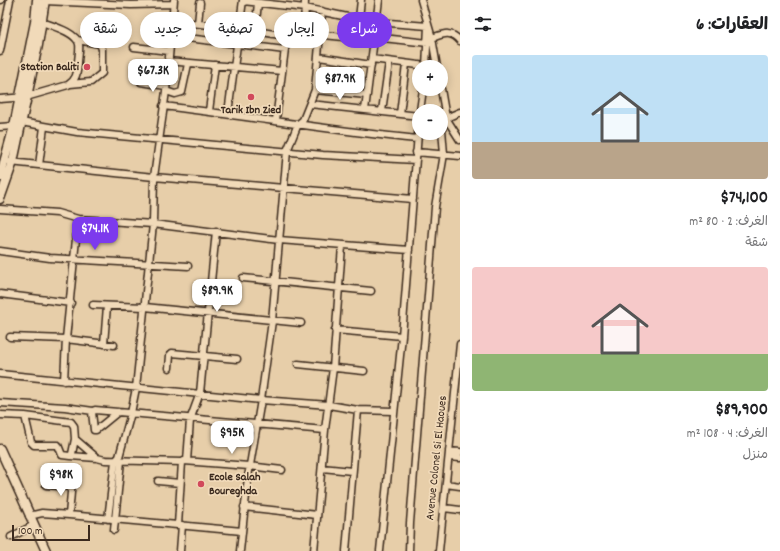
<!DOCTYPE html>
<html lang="ar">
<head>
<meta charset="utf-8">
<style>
	body { margin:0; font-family:Dekko,"Playpen Sans Arabic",sans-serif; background:#f2f2f2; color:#202124; direction:rtl; height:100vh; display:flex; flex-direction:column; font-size:15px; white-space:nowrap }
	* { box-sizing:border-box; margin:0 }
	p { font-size:13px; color:#757577 }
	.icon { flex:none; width:22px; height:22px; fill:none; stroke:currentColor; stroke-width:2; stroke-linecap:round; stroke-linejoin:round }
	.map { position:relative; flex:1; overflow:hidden; direction:ltr }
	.panel { display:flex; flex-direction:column; background:#fff; width:320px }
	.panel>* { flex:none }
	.hud { position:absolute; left:12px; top:12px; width:380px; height:36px; direction:rtl; display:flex; gap:8px }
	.controls { position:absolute; left:412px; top:60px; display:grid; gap:8px }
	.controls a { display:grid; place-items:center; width:36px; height:36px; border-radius:50%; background:#fff; box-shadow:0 2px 10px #0003; font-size:20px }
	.scale { position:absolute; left:12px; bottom:10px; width:78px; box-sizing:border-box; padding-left:4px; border:2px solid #3b2a1e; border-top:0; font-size:11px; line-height:14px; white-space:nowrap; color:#3b2a1e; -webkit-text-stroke:3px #f1dab9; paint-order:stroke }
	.price { position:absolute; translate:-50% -34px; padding:0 9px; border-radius:8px; background:#fff; color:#222; font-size:13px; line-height:26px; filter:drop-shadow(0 1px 2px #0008) }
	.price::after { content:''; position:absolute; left:50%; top:24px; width:12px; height:9px; margin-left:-6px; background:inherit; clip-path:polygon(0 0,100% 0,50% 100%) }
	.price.on { background:#7c3aed; color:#fff }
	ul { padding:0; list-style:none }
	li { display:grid; align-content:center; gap:8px; height:212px; padding:0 12px }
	li span { display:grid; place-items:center; height:124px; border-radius:4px; color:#555 }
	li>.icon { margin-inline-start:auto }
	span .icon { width:72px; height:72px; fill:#fffc; stroke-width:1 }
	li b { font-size:17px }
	h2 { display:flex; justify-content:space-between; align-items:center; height:48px; padding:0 12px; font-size:17px }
	.chip { padding:0 14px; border-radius:18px; background:#fff; box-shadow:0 2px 10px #0003; font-size:14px; line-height:36px }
	.chip.on { background:#7c3aed; color:#fff }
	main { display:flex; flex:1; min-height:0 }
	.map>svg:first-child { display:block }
</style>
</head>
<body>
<main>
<section class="panel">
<h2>العقارات: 6<svg class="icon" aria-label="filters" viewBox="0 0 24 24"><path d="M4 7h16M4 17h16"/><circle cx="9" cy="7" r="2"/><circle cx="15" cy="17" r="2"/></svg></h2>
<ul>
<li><span style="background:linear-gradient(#bfe0f5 70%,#b9a48a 0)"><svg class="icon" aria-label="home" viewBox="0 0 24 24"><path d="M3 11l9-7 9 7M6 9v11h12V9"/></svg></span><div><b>$74,100</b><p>الغرف: 2 · 80 m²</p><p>شقة</p></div></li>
<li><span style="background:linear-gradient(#f6c9c9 70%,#8fb573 0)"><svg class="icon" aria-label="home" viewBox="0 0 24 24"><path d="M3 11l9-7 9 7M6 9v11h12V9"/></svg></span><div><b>$89,900</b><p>الغرف: 4 · 108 m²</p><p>منزل</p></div></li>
</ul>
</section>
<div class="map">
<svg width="460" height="551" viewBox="0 0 460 551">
	<rect width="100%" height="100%" fill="#e7cea9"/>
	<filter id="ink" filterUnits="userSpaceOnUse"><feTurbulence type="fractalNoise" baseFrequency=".025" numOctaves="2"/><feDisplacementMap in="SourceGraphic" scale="8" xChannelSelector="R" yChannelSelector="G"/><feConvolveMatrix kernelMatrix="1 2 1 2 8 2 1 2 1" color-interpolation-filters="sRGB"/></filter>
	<g filter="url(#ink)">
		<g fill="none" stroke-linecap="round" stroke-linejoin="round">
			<g stroke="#3b2a1e" stroke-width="9">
				<path id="minor" d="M0,0H1
					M421,0L432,38L437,67
					M45,1L131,5L173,4
					M243,1L305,8L357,19L359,18L361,0
					M172,21L238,28L286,36
					M376,22L428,26L426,67
					M198,23L200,3
					M255,31L258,3
					M304,33L305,0
					M171,36L285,50
					M374,37L428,43
					M432,38C443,34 451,30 460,41
					M134,47L169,51
					M0,51L10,0
					M319,57L371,65
					M372,59L426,66
					M168,61L282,71
					M141,82L166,86
					M70,84L91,82L102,73V49L100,44L77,40
					M441,89L446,118L460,140
					M315,90L367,95
					M166,91L175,94L182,92L188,64
					M0,99L26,97L68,85C77,79 77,73 78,63C78,57 80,50 79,44C76,32 52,26 42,22
					M310,104L365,110L379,0
					M163,106C248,116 332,131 417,139
					M365,110L419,116
					M209,111L215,65
					M382,111L389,62
					M420,111L423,89
					M228,113L243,0
					M400,114L406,64
					M446,118L460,112
					M276,120L287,33H304L373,40
					M0,127L14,126L21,122L77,132L323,155L416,160
					M416,152L460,156
					M10,162L154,177L413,199
					M39,165L44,127
					M0,209L57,213L78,219L153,224L279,240L409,250
					M0,251L50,258L188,266
					M243,278L371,291
					M0,294L71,303
					M93,305L145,307L301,323
					M335,330L402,336
					M10,337L66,339L114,345
					M104,344L107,306
					M298,364L364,371
					M169,368L170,355L172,353L237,359
					M0,374L261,400L329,405L358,410L393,411
					M64,381L66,339L78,219
					M0,403L65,407L93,411
					M118,412L96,430H94L92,412L95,410C172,417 249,423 325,430
					M0,415L25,416L71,422L74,426L75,439L72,454L70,456L62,455L58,445H34L31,442L25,416
					M75,439L97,458L105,460L182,462L178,525
					M449,451L460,452
					M70,456L97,458
					M119,457L131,413L136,388L153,224L154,177L166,91L174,0
					M449,457L460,458
					M184,461L249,466L282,470
					M187,461L190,420L200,393L216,231
					M322,468L352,471
					M158,481L180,483
					M446,484L460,486
					M46,485L71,487
					M244,507L317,515
					M444,508L460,510
					M69,515L72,481
					M29,516L42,513L69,515L242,531
					M108,519L115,461L119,457L121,461L114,530
					M11,537L34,525
					M180,551L182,525
					M240,551L248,477L261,400L272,321L287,151L298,124L303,120L315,90L322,11
					M314,551L325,430L333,368L342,246
					M346,551L358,410
					M380,551L402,336L419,121
					M409,551L410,523L435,207L444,154L441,117
					M439,551L460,344"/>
			</g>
			<g stroke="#3b2a1e" stroke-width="11">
				<path id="major" d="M0,177L14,126L35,22L37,0
					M0,199L13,162L38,45L45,0
					M0,449L46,551"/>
			</g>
			<use href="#minor" stroke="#f1dab9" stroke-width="6"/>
			<use href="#major" stroke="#f1dab9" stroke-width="8"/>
		</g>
	</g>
	<g fill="#d1495b" stroke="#f1dab9" stroke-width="1.5">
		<circle cx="87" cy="67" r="4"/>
		<circle cx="251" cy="97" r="4"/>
		<circle cx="201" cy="484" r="4"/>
	</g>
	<g text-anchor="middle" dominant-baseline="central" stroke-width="3.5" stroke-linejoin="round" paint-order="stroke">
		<g font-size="12" font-weight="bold" fill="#3b2a1e" stroke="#f1dab9" text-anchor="end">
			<text x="79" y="67">Station Baliti</text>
			<text x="251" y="110" text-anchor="middle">Tarik Ibn Zied</text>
			<text x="209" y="477" text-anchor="start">Ecole Salah<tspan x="209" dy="14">Boureghda</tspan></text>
		</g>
		<g font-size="12" fill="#3b2a1e" stroke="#f1dab9">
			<text transform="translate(437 458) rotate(-84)">Avenue Colonel Si El Haoues</text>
		</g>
	</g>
</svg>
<div class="controls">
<a>+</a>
<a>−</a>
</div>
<div class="scale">100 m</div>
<b class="price" style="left:153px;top:93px">$67.3K</b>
<b class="price" style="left:340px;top:101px">$87.9K</b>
<b class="price on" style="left:95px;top:251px">$74.1K</b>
<b class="price" style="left:217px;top:313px">$89.9K</b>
<b class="price" style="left:232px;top:455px">$95K</b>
<b class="price" style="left:61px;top:497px">$98K</b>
<div class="hud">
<a class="chip on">شراء</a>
<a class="chip">إيجار</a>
<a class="chip">تصفية</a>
<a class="chip">جديد</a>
<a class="chip">شقة</a>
</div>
</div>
</main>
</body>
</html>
